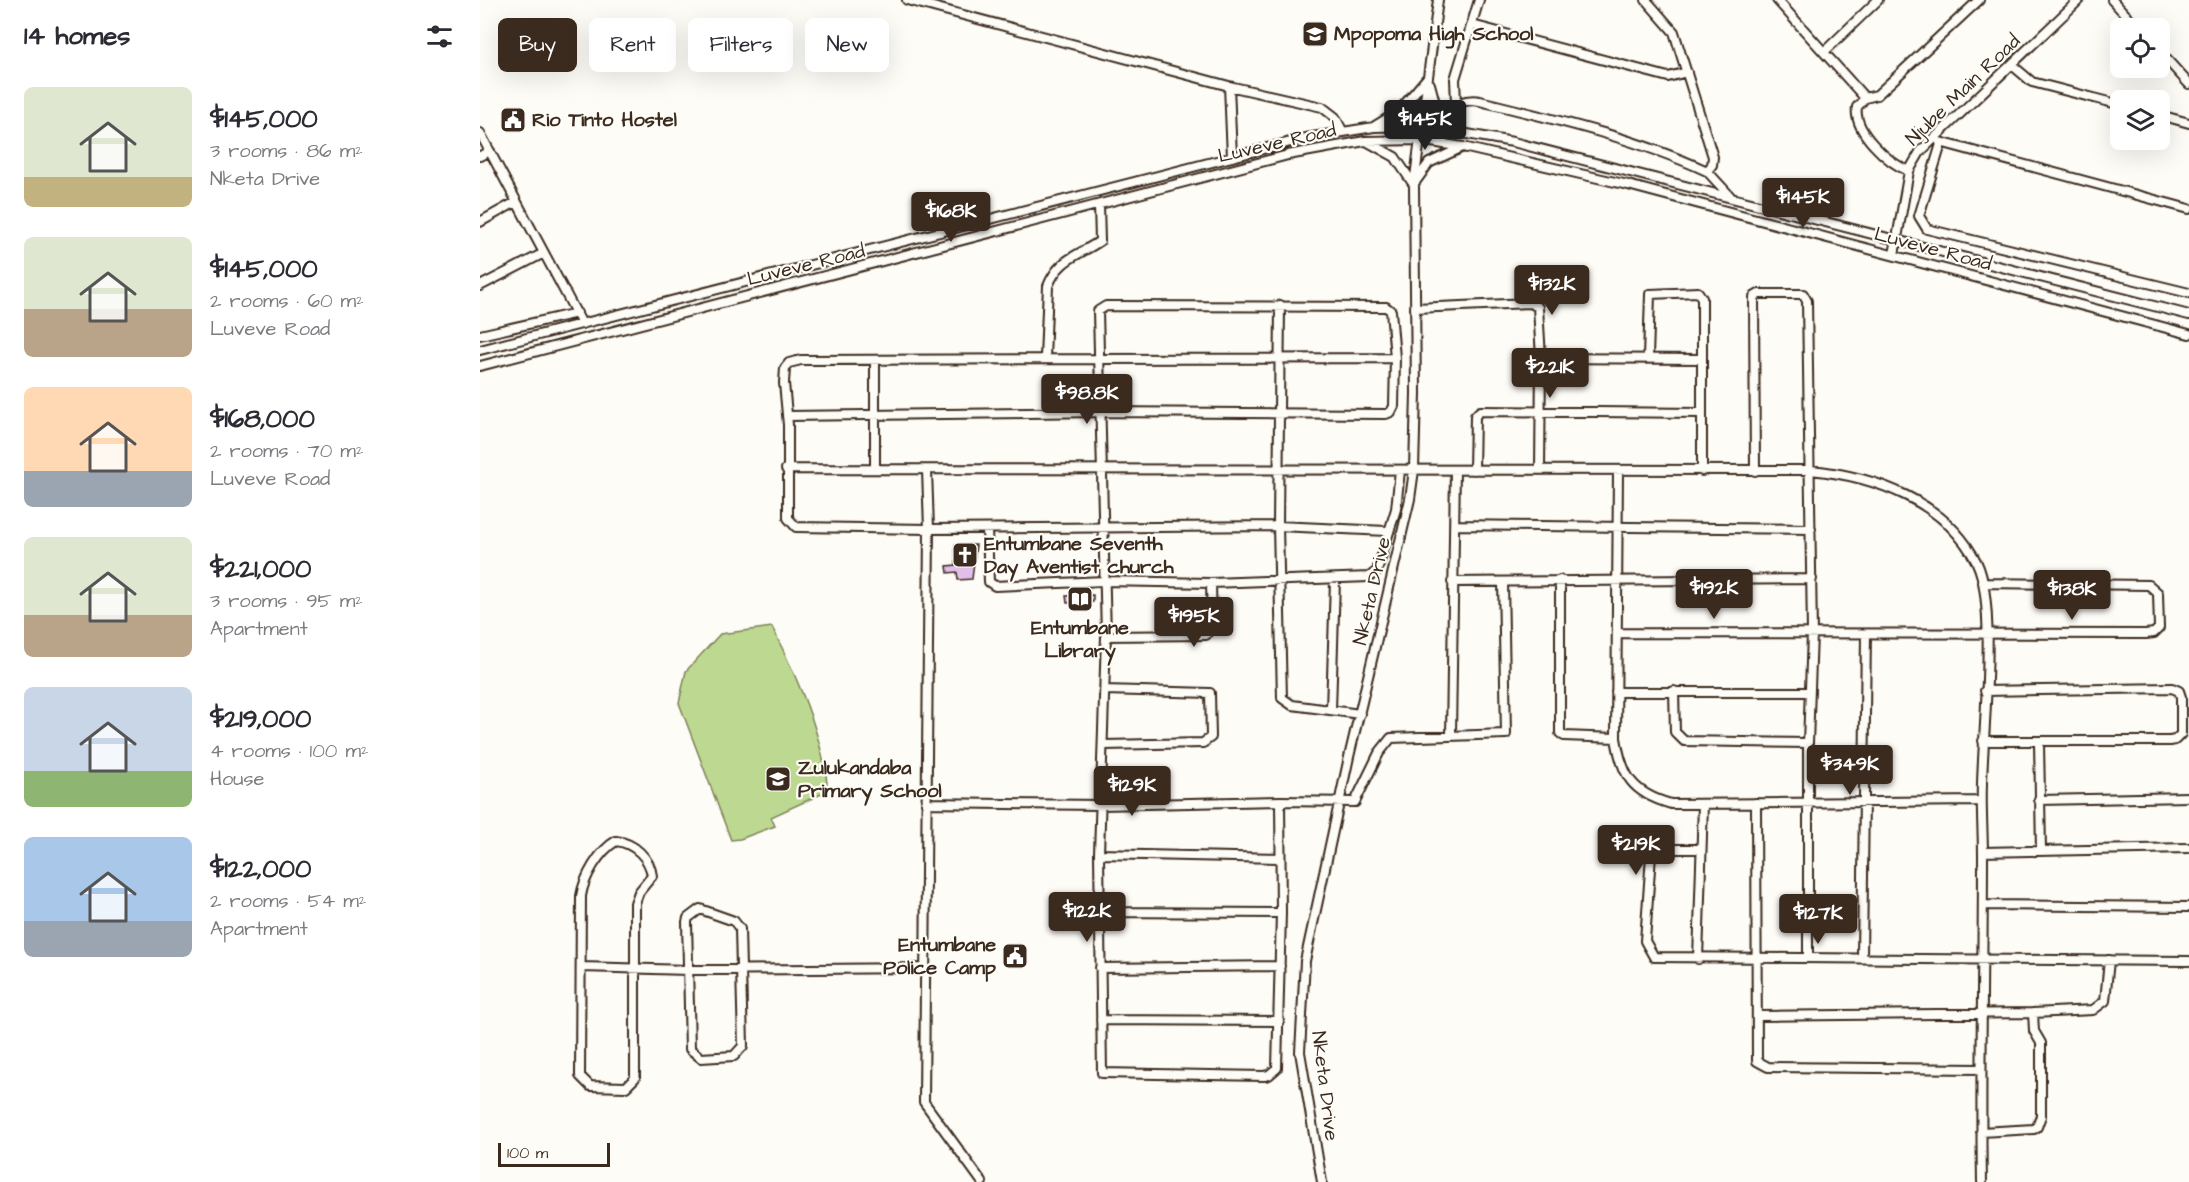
<!DOCTYPE html>
<html lang="en">
<head>
<meta charset="utf-8">
<style>
	body { margin:0; font-family:"Architects Daughter",sans-serif; background:#f2f2f3; color:#2b2b33; height:100vh; display:flex; flex-direction:column; font-size:22px; white-space:nowrap }
	* { box-sizing:border-box; margin:0 }
	p { font-size:20px; color:#7c7c81 }
	.icon { flex:none; width:33px; height:33px; fill:none; stroke:currentColor; stroke-width:2; stroke-linecap:round; stroke-linejoin:round }
	.map { position:relative; flex:1; overflow:hidden }
	.details { display:flex; flex-direction:column; background:#fff; width:480px }
	.details>* { flex:none }
	.hud { position:absolute; left:18px; top:18px; width:570px; height:54px; display:flex; gap:12px }
	.tools { position:absolute; left:1630px; top:18px; display:grid; gap:12px }
	.tools a { display:grid; place-items:center; width:60px; height:60px; border-radius:9px; background:#fff; box-shadow:0 6px 24px #0002; font-size:30px }
	.scale { position:absolute; left:18px; bottom:15px; width:112px; box-sizing:border-box; padding-left:6px; border:3px solid #3b2a1e; border-top:0; font-size:16px; line-height:21px; white-space:nowrap; color:#3b2a1e; -webkit-text-stroke:4px #fdfcf7; paint-order:stroke }
	.price { position:absolute; translate:-50% -51px; padding:0 14px; border-radius:6px; background:#3b2a1e; color:#fff; font-size:20px; line-height:39px; filter:drop-shadow(0 2px 3px #0008) }
	.price::after { content:''; position:absolute; left:50%; top:36px; width:18px; height:14px; margin-left:-9px; background:inherit; clip-path:polygon(0 0,100% 0,50% 100%) }
	.price.selected { background:#222; color:#fff }
	ul { padding:0; list-style:none }
	li { display:flex; align-items:center; gap:18px; height:150px; padding:0 24px }
	li span { display:grid; place-items:center; flex:none; width:168px; height:120px; border-radius:9px; color:#555 }
	li>.icon { margin-inline-start:auto }
	span .icon { width:72px; height:72px; fill:#fffc; stroke-width:1 }
	li b { font-size:26px }
	h2 { display:flex; justify-content:space-between; align-items:center; height:72px; padding:0 24px; font-size:26px }
	.chip { padding:0 21px; border-radius:9px; background:#fff; box-shadow:0 6px 24px #0002; font-size:21px; line-height:54px }
	.chip.selected { background:#3b2a1e; color:#fff }
	main { display:flex; flex:1; min-height:0 }
	.map>svg:first-child { display:block }
</style>
</head>
<body>
<main>
<section class="details">
<h2>14 homes<svg class="icon" aria-label="filters" viewBox="0 0 24 24"><path d="M4 7h16M4 17h16"/><circle cx="9" cy="7" r="2"/><circle cx="15" cy="17" r="2"/></svg></h2>
<ul>
<li><span style="background:linear-gradient(#dfe7d0 75%,#c2b280 0)"><svg class="icon" aria-label="home" viewBox="0 0 24 24"><path d="M3 11l9-7 9 7M6 9v11h12V9"/></svg></span><div><b>$145,000</b><p>3 rooms · 86 m²</p><p>Nketa Drive</p></div></li>
<li><span style="background:linear-gradient(#dfe7d0 60%,#b9a48a 0)"><svg class="icon" aria-label="home" viewBox="0 0 24 24"><path d="M3 11l9-7 9 7M6 9v11h12V9"/></svg></span><div><b>$145,000</b><p>2 rooms · 60 m²</p><p>Luveve Road</p></div></li>
<li><span style="background:linear-gradient(#ffd9b3 70%,#9aa5b1 0)"><svg class="icon" aria-label="home" viewBox="0 0 24 24"><path d="M3 11l9-7 9 7M6 9v11h12V9"/></svg></span><div><b>$168,000</b><p>2 rooms · 70 m²</p><p>Luveve Road</p></div></li>
<li><span style="background:linear-gradient(#dfe7d0 65%,#b9a48a 0)"><svg class="icon" aria-label="home" viewBox="0 0 24 24"><path d="M3 11l9-7 9 7M6 9v11h12V9"/></svg></span><div><b>$221,000</b><p>3 rooms · 95 m²</p><p>Apartment</p></div></li>
<li><span style="background:linear-gradient(#c9d6e8 70%,#8fb573 0)"><svg class="icon" aria-label="home" viewBox="0 0 24 24"><path d="M3 11l9-7 9 7M6 9v11h12V9"/></svg></span><div><b>$219,000</b><p>4 rooms · 100 m²</p><p>House</p></div></li>
<li><span style="background:linear-gradient(#a9c7e8 70%,#9aa5b1 0)"><svg class="icon" aria-label="home" viewBox="0 0 24 24"><path d="M3 11l9-7 9 7M6 9v11h12V9"/></svg></span><div><b>$122,000</b><p>2 rooms · 54 m²</p><p>Apartment</p></div></li>
</ul>
</section>
<div class="map">
<svg width="1709" height="1182" viewBox="0 0 1709 1182">
	<rect width="100%" height="100%" fill="#fdfcf7"/>
	<filter id="ink" filterUnits="userSpaceOnUse"><feTurbulence type="fractalNoise" baseFrequency=".0167" numOctaves="2"/><feDisplacementMap in="SourceGraphic" scale="12" xChannelSelector="R" yChannelSelector="G"/><feConvolveMatrix kernelMatrix="1 2 1 2 8 2 1 2 1" color-interpolation-filters="sRGB"/></filter>
	<g filter="url(#ink)">
		<path fill="#bdd890" stroke="#7c8157" stroke-width="1.5" d="M292,627C317,678 343,734 348,791L291,817L295,826L260,839L251,840L199,703L206,671L240,634Z"/>
		<path fill="#e2bfea" stroke="#3b2a1e" stroke-width="1.5" d="M475,545H496L492,579L478,580L477,572L468,573L467,566L476,565Z
			M613,595V602L587,603L586,596Z"/>
		<g fill="none" stroke-linecap="round" stroke-linejoin="round">
			<g stroke="#3b2a1e" stroke-width="12">
				<path id="minor" d="M427,0L749,86L752,157
					M1297,0L1385,98L1397,95L1499,0
					M1632,0L1658,28
					M992,25L1188,77L1207,72
					M1344,52L1398,0
					M1680,52L1709,84
					M1532,65L1552,82L1641,105
					M950,84L957,110L978,130
					M749,86L842,107L855,117L863,132
					M1385,98L1377,107C1373,131 1408,163 1429,171
					M976,103L975,79L999,0
					M961,115C974,105 984,98 1000,101C1077,120 1155,138 1227,171L1232,165L1233,157L1194,32L1166,0
					M1680,115L1709,123
					M895,126L918,112L947,78
					M0,133L102,324
					M888,142L915,157L934,185
					M1460,142L1709,209
					M1461,144L1439,216L1447,229L1709,293
					M0,156L10,151
					M1227,171L1250,196
					M936,181L949,163L983,147
					M0,222L36,202
					M1414,255L1429,171L1440,152L1599,0
					M0,286L64,253
					M800,305L798,526L802,698L812,705L880,714
					M935,308L1050,303L1058,307L1061,358L1060,470
					M0,335L97,313
					M0,350L826,138L894,127L941,126L1033,142L1709,315
					M565,358L568,286C579,258 598,256 620,241L619,205
					M1061,358L1222,359
					M1168,358L1170,294L1218,292L1222,298V471
					M395,360V469
					M0,366L808,155L885,141L939,140L983,147L1148,185L1709,334
					M307,416L621,412L906,414L911,412L914,406L915,358L911,311L906,307L626,306L618,311L626,636L619,854L622,1073L784,1076L789,1075L797,1068L801,913L800,801
					M306,469L1330,470C1394,476 1466,501 1497,563C1517,604 1503,733 1502,784C1501,808 1503,832 1503,856C1503,965 1500,1073 1502,1182
					M447,470L449,529L444,1102L502,1182
					M994,470L995,416L1000,411L1222,413
					M1138,471L1136,738C1142,776 1152,793 1191,804L1501,801
					M1275,471L1274,297L1279,294H1323L1327,301L1332,634L1328,743V957
					M975,525L1331,529
					M507,529L509,582L515,586L624,581L731,583L889,577L897,571L916,509L920,470
					M907,531L798,526L449,529L316,527L308,518V425L304,383L305,368L309,363L321,360L915,358
					M1080,580V733L1084,736L1136,738
					M972,582L1332,579
					M1137,633L1666,634L1674,633L1679,628L1678,593L1669,585L1504,583
					M626,636L726,635L732,626L731,583
					M1194,691L1195,732L1204,741L1328,743
					M1136,692H1330
					M851,710L855,580
					M971,735L975,470
					M1503,741H1690L1695,740L1701,734V697L1699,691L1692,688L1505,691
					M1559,743L1561,850
					M624,745L723,743L731,737L730,693L625,690
					M1559,800L1709,797
					M446,803L621,805L800,801L875,802L899,753L911,738L1026,734L1023,582
					M1276,803L1277,1061L1288,1067L1501,1069
					M136,841C154,843 170,858 172,876L159,892L155,903V1078L146,1087L110,1086L100,1076L101,896C104,877 119,851 136,841Z
					M1220,849H1178L1171,855L1165,941L1174,957L1709,961
					M1503,852L1709,848
					M619,854L800,858
					M1503,905L1709,907
					M220,909L254,921L260,929L263,1046L254,1056L221,1058L210,1049L207,922L208,918Z
					M620,912L801,913
					M1382,958L1386,634
					M1218,959L1223,804
					M102,967L208,970L444,968
					M620,968L800,966
					M1278,1016L1553,1013L1613,1010L1625,1001L1629,960
					M621,1020L799,1021
					M1501,1132L1554,1129L1557,1127L1561,1116V1043L1554,1031L1553,1013
					M842,1182L820,1052L825,961L869,757L930,499L934,470L936,393L934,185L958,0"/>
			</g>
			<use href="#minor" stroke="#fdfcf7" stroke-width="8"/>
		</g>
	</g>
	<defs>
		<g id="school-square" transform="scale(1.35)"><rect x="-9" y="-9" width="18" height="18" rx="4" fill="#3b2a1e" stroke="#fdfcf7"/><path d="M0-5L7-2L0 1L-7-2ZM-4 1L0 2.5L4 1V4Q0 6-4 4Z" fill="#fff"/></g>
		<g id="civic-square" transform="scale(1.35)"><rect x="-9" y="-9" width="18" height="18" rx="4" fill="#3b2a1e" stroke="#fdfcf7"/><path d="M-.6-6.5H3V-4.5H.6V-3L4-1V1h2V6H-6V1h2V-1L-.6-3ZM-1.2 2.5V6h2.4V2.5Z" fill="#fff"/></g>
		<g id="church-square" transform="scale(1.35)"><rect x="-9" y="-9" width="18" height="18" rx="4" fill="#3b2a1e" stroke="#fdfcf7"/><path d="M-1.2-6h2.4v3.5h3.3v2.4h-3.3V6h-2.4V-.1h-3.3v-2.4h3.3Z" fill="#fff"/></g>
		<g id="library-square" transform="scale(1.35)"><rect x="-9" y="-9" width="18" height="18" rx="4" fill="#3b2a1e" stroke="#fdfcf7"/><path d="M-6-4Q-3-5.5-.7-3.5V5Q-3 3-6 4ZM6-4Q3-5.5 .7-3.5V5Q3 3 6 4Z" fill="#fff"/></g>
	</defs>
	<g fill-rule="evenodd">
		<use href="#school-square" x="835" y="34"/>
		<use href="#civic-square" x="33" y="120"/>
		<use href="#church-square" x="485" y="555"/>
		<use href="#library-square" x="600" y="599"/>
		<use href="#school-square" x="298" y="779"/>
		<use href="#civic-square" x="535" y="956"/>
	</g>
	<g text-anchor="middle" dominant-baseline="central" stroke-width="4.5" stroke-linejoin="round" paint-order="stroke">
		<g font-size="20" font-weight="bold" fill="#3b2a1e" stroke="#fdfcf7" text-anchor="start">
			<text x="854" y="34">Mpopoma High School</text>
			<text x="52" y="120">Rio Tinto Hostel</text>
			<text x="504" y="544">Entumbane Seventh<tspan x="504" dy="23">Day Aventist church</tspan></text>
			<text x="600" y="628" text-anchor="middle">Entumbane<tspan x="600" dy="23">Library</tspan></text>
			<text x="318" y="768">Zulukandaba<tspan x="318" dy="23">Primary School</tspan></text>
			<text x="516" y="945" text-anchor="end">Entumbane<tspan x="516" dy="23">Police Camp</tspan></text>
		</g>
		<g font-size="20" fill="#3b2a1e" stroke="#fdfcf7">
			<text transform="translate(1483 90) rotate(-44)">Njube Main Road</text>
			<text transform="translate(797 143) rotate(-13)">Luveve Road</text>
			<text transform="translate(1453 249) rotate(15)">Luveve Road</text>
			<text transform="translate(326 265) rotate(-14)">Luveve Road</text>
			<text transform="translate(892 591) rotate(-77)">Nketa Drive</text>
			<text transform="translate(845 1086) rotate(83)">Nketa Drive</text>
		</g>
	</g>
</svg>
<div class="tools">
<a><svg class="icon" aria-label="locate" viewBox="0 0 24 24"><circle cx="12" cy="12" r="6"/><path d="M12 2v4M12 18v4M2 12h4M18 12h4"/></svg></a>
<a><svg class="icon" aria-label="layers" viewBox="0 0 24 24"><path d="M12 4l9 5-9 5-9-5zM3 14l9 5 9-5"/></svg></a>
</div>
<div class="scale">100 m</div>
<b class="price selected" style="left:945px;top:151px">$145K</b>
<b class="price" style="left:1323px;top:229px">$145K</b>
<b class="price" style="left:471px;top:243px">$168K</b>
<b class="price" style="left:1072px;top:316px">$132K</b>
<b class="price" style="left:1070px;top:399px">$221K</b>
<b class="price" style="left:607px;top:425px">$98.8K</b>
<b class="price" style="left:1234px;top:620px">$192K</b>
<b class="price" style="left:1592px;top:621px">$138K</b>
<b class="price" style="left:714px;top:648px">$195K</b>
<b class="price" style="left:1370px;top:796px">$349K</b>
<b class="price" style="left:652px;top:817px">$129K</b>
<b class="price" style="left:1156px;top:876px">$219K</b>
<b class="price" style="left:607px;top:943px">$122K</b>
<b class="price" style="left:1338px;top:945px">$127K</b>
<div class="hud">
<a class="chip selected">Buy</a>
<a class="chip">Rent</a>
<a class="chip">Filters</a>
<a class="chip">New</a>
</div>
</div>
</main>
</body>
</html>
